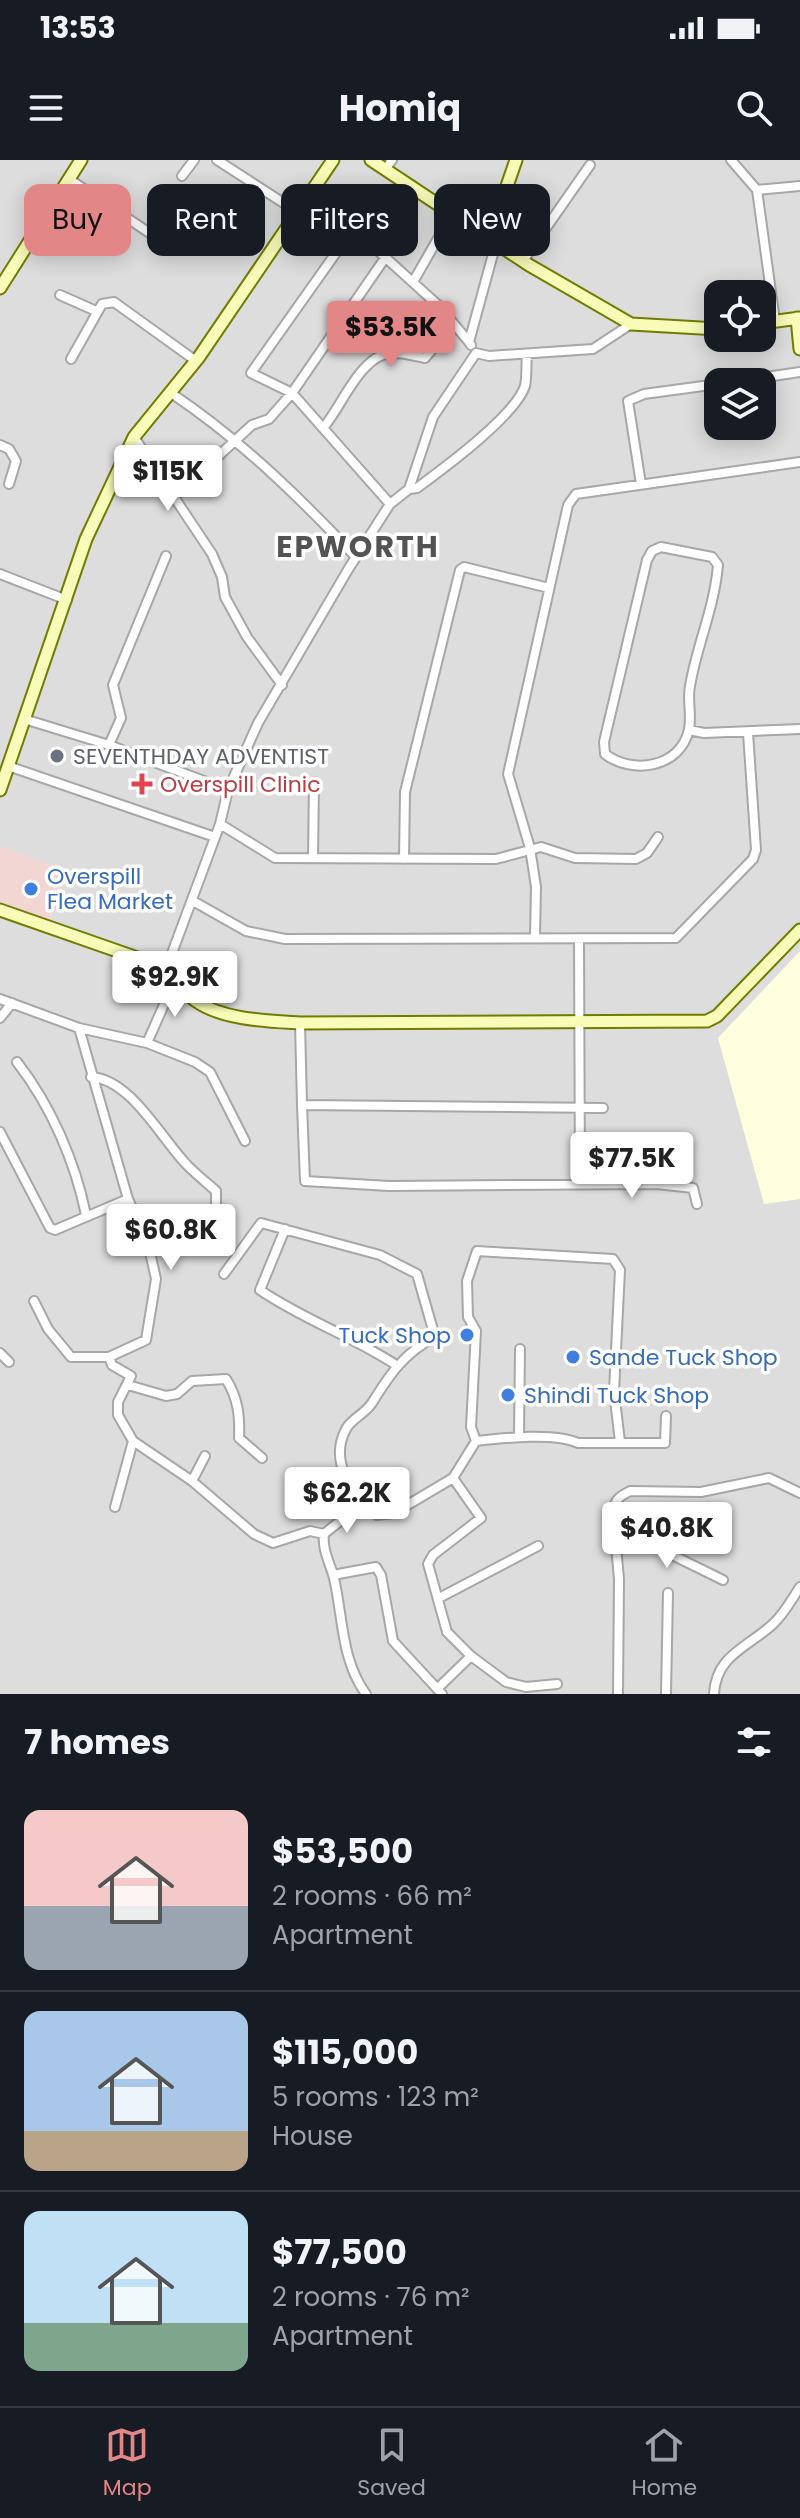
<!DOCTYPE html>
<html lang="en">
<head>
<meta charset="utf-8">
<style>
	body { margin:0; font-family:Poppins,sans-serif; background:#20242c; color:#f1f3f6; height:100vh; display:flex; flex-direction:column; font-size:30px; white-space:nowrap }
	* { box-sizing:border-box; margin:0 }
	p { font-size:26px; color:#9ea1a6 }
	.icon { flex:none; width:44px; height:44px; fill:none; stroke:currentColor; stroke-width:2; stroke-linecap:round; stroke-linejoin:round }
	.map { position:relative; height:1534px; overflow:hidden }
	.drawer { display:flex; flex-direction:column; background:#171b24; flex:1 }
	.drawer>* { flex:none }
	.guide { position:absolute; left:24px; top:24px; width:752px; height:72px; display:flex; gap:16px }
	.controls { position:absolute; left:704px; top:120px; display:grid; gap:16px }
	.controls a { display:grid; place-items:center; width:72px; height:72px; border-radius:16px; background:#171b24; box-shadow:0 4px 20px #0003; font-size:40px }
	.price { position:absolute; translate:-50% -68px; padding:0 18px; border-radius:8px; background:#fff; color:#222; font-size:26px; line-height:52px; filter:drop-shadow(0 2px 4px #0008) }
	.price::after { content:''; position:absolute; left:50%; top:48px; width:24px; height:18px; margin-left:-12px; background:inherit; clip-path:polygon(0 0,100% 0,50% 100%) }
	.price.selected { background:#e28687; color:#111 }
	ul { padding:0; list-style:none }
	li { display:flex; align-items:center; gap:24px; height:200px; padding:0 24px }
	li+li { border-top:2px solid #363941 }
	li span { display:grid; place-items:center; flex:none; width:224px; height:160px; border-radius:16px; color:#555 }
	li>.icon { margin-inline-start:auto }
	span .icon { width:96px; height:96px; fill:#fffc; stroke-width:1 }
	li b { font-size:34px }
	h2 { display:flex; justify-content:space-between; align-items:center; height:96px; padding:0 24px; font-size:34px }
	.tag { padding:0 28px; border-radius:16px; background:#171b24; box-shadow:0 4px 20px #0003; font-size:28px; line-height:72px }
	.tag.selected { background:#e28687; color:#111 }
	.status { display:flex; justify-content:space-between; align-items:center; height:56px; padding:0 40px; background:#171b24; direction:ltr }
	.status svg { height:22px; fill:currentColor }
	header { display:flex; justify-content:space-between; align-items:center; height:104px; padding:0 24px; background:#171b24; font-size:36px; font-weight:700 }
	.dock { display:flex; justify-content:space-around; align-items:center; height:112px; border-top:2px solid #363941; background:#171b24; font-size:22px; color:#9ea1a6 }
	.dock a { display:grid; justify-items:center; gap:4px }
	.dock .selected { color:#e28687 }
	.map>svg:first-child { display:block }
</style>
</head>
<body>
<div class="status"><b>13:53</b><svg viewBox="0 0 49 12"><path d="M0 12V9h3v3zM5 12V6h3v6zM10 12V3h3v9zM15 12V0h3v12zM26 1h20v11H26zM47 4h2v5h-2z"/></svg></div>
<header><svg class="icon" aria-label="menu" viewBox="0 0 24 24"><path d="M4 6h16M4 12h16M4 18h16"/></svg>Homiq<svg class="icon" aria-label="search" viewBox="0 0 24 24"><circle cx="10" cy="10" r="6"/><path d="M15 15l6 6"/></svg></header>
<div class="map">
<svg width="800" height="1534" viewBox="0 0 800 1534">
	<rect width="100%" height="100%" fill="#f1ede6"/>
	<path fill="#dedddd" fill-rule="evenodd" d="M0,0H800V1534H0ZM718,134H762V178H718ZM718,222H762V266H718Z"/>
	<path fill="#f2d6d4" d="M0,686L69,711L49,765L0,747Z"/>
	<path fill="#ffffe0" d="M800,791V1039L764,1044L718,878Z"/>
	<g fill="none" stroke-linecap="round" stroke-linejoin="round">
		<g stroke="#a7a7a7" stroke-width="12">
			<path id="street" d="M217,0L299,53
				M731,0L757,30
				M385,10L392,0
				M182,16L194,0
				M69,19L160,80L168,82L182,63
				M304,46L365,79L439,146L469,182
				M350,73L251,213L292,233L390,344
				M523,101L590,5
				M413,122L452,54
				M60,135L96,151
				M775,161L757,30L800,26
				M471,185L469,182L496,83
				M71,199L102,144L114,142L196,201
				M732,222L800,212
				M171,233C241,280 298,336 356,397
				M323,268C342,247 361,192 394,193C404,193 415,196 425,198L453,165
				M134,277L212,394L222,417L225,437L247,477L282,525
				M0,285L9,289L16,301L9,324
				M641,324L628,241L644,234L718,224
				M409,329L417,328C444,308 515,256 525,226C527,217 526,205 527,195
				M175,336L252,265L269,259L292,233L385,98
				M661,387L712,397L718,405C714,450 697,484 690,526C687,539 692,555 689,569C681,608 632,615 605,594L604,582L647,400L652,391Z
				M0,414L67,440
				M24,559L109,585L228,630L220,664L165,812
				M689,570L704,573L800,569
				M109,585L121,558L113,525L166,396
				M8,606L215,677
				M228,630L258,563L349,408L390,344L409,329L433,257L476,193L489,196L593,189L631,164
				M220,664L275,698L496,699L541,687L575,698L636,699L647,693L658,677
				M313,698L314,622
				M404,699L405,632L460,410L464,407L549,428
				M193,741L246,771L285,779L676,778L753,699L756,690L748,573
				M535,777L536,727L530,688L508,614L568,345L576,334L800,302
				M579,780L580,1024
				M0,839L79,868L147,883L195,902L210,912L245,981
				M0,858L12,843
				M300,863L302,945L603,948
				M147,883L174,822
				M17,902C51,946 75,1001 86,1055
				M91,917C131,919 162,980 188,1006C197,1015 207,1023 216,1031V1064
				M302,945L305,1021L389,1026L657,1024L693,1028L697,1044
				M0,972L50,1068L55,1070L128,1039
				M285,1069L260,1130C304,1160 352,1176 396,1205
				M224,1114L261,1063L380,1095L417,1114L435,1177C404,1193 390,1214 372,1243C365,1254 351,1259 346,1269C328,1303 353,1333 377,1355L394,1353L453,1318L476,1281C503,1278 555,1272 578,1283H665L666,1256
				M34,1141L48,1169L71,1197H109L146,1180L156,1119L148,1083L128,1039L79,868
				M0,1193L9,1202
				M109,1197L112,1205L131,1216L118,1242V1255L133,1281L192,1321L254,1374L273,1383L310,1371L324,1374
				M128,1225L166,1236L177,1234L192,1221L226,1219C238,1238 240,1256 239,1278L262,1298
				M519,1276L520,1189
				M476,1281L471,1267L476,1171L468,1157L467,1121L477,1091L613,1099L620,1110L614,1231L620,1282
				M453,1318L481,1358L433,1395L428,1404L447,1472L471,1496L506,1522L526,1527L557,1524
				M192,1321L205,1296
				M357,1336L340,1361L324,1374C322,1390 330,1403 334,1418C343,1457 341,1500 366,1534
				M115,1347L133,1281
				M616,1377L648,1379L664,1391L723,1420
				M333,1415L376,1407L381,1415L393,1481L442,1534
				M439,1438L538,1386
				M437,1529L471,1496
				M618,1534L619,1419L613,1352C614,1340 620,1336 630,1331L701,1332L769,1318L800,1333
				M666,1534L668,1433
				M714,1534C716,1495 747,1488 773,1464C784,1454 792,1439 800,1427"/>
		</g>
		<g stroke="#707d00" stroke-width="15">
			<path id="secondary" d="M371,0L529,105L631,164L718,169
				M489,78L516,0
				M0,128L81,0
				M797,158L800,189
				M762,163L800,158
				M0,630L86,379L134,277L199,197L333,0
				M0,750L146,801C165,812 178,828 196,841C223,860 268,861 300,863L707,861L717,856L800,770"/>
		</g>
		<use href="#street" stroke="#fff" stroke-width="8"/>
		<use href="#secondary" stroke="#f9fcb8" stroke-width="11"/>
	</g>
	<circle fill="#6b7280" stroke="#fff" stroke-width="3" cx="57" cy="596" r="8"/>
	<path fill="#e0444e" stroke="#fff" stroke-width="3" d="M138 612h8v8h8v8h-8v8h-8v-8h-8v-8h8z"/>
	<g fill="#3f7fe0" stroke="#fff" stroke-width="3">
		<circle cx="31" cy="729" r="8"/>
		<circle cx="467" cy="1175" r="8"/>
		<circle cx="573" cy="1197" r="8"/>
		<circle cx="508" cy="1235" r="8"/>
	</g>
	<g text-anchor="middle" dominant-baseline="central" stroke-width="7" stroke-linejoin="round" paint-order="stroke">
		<g font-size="22" fill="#5b616d" stroke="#fff" text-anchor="start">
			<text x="73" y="596">SEVENTHDAY ADVENTIST</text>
		</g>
		<g font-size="22" fill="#be3a42" stroke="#fff" text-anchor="start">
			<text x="160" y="624">Overspill Clinic</text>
		</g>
		<g font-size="22" fill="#366cbe" stroke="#fff" text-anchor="start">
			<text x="47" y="716">Overspill<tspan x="47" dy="25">Flea Market</tspan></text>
			<text x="451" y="1175" text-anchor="end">Tuck Shop</text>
			<text x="589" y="1197">Sande Tuck Shop</text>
			<text x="524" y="1235">Shindi Tuck Shop</text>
		</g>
		<g font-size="30" font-weight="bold" letter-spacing="2" fill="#535353" stroke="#fff">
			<text x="358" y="386">EPWORTH</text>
		</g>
	</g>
</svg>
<div class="controls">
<a><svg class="icon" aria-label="locate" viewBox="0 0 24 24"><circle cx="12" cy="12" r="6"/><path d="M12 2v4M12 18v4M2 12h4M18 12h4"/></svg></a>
<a><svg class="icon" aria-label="layers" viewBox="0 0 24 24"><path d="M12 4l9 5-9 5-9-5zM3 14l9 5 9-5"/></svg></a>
</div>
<b class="price selected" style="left:391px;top:209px">$53.5K</b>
<b class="price" style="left:168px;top:353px">$115K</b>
<b class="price" style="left:175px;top:859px">$92.9K</b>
<b class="price" style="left:632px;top:1040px">$77.5K</b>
<b class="price" style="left:171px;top:1112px">$60.8K</b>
<b class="price" style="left:347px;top:1375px">$62.2K</b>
<b class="price" style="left:667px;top:1410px">$40.8K</b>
<div class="guide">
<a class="tag selected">Buy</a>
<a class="tag">Rent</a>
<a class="tag">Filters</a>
<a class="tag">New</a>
</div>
</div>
<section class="drawer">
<h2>7 homes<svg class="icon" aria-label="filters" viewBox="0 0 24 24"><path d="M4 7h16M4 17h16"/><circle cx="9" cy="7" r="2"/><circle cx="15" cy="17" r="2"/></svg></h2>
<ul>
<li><span style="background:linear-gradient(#f6c9c9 60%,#9aa5b1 0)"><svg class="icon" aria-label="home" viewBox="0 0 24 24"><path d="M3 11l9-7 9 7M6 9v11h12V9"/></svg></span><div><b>$53,500</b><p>2 rooms · 66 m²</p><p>Apartment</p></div></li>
<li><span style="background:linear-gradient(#a9c7e8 75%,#b9a48a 0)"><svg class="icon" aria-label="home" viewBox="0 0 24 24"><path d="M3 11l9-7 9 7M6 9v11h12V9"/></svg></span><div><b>$115,000</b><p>5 rooms · 123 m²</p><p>House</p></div></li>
<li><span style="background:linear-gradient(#bfe0f5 70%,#7fa58c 0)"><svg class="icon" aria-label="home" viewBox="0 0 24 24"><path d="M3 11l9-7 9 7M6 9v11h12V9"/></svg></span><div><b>$77,500</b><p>2 rooms · 76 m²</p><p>Apartment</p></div></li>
</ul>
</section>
<nav class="dock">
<a class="selected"><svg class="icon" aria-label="map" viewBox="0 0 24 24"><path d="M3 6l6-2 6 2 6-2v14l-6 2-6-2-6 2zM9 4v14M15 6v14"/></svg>Map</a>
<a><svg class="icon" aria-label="saved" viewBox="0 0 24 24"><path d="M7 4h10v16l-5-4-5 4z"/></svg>Saved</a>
<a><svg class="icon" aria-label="home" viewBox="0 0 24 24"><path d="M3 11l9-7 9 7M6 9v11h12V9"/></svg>Home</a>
</nav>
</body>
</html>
